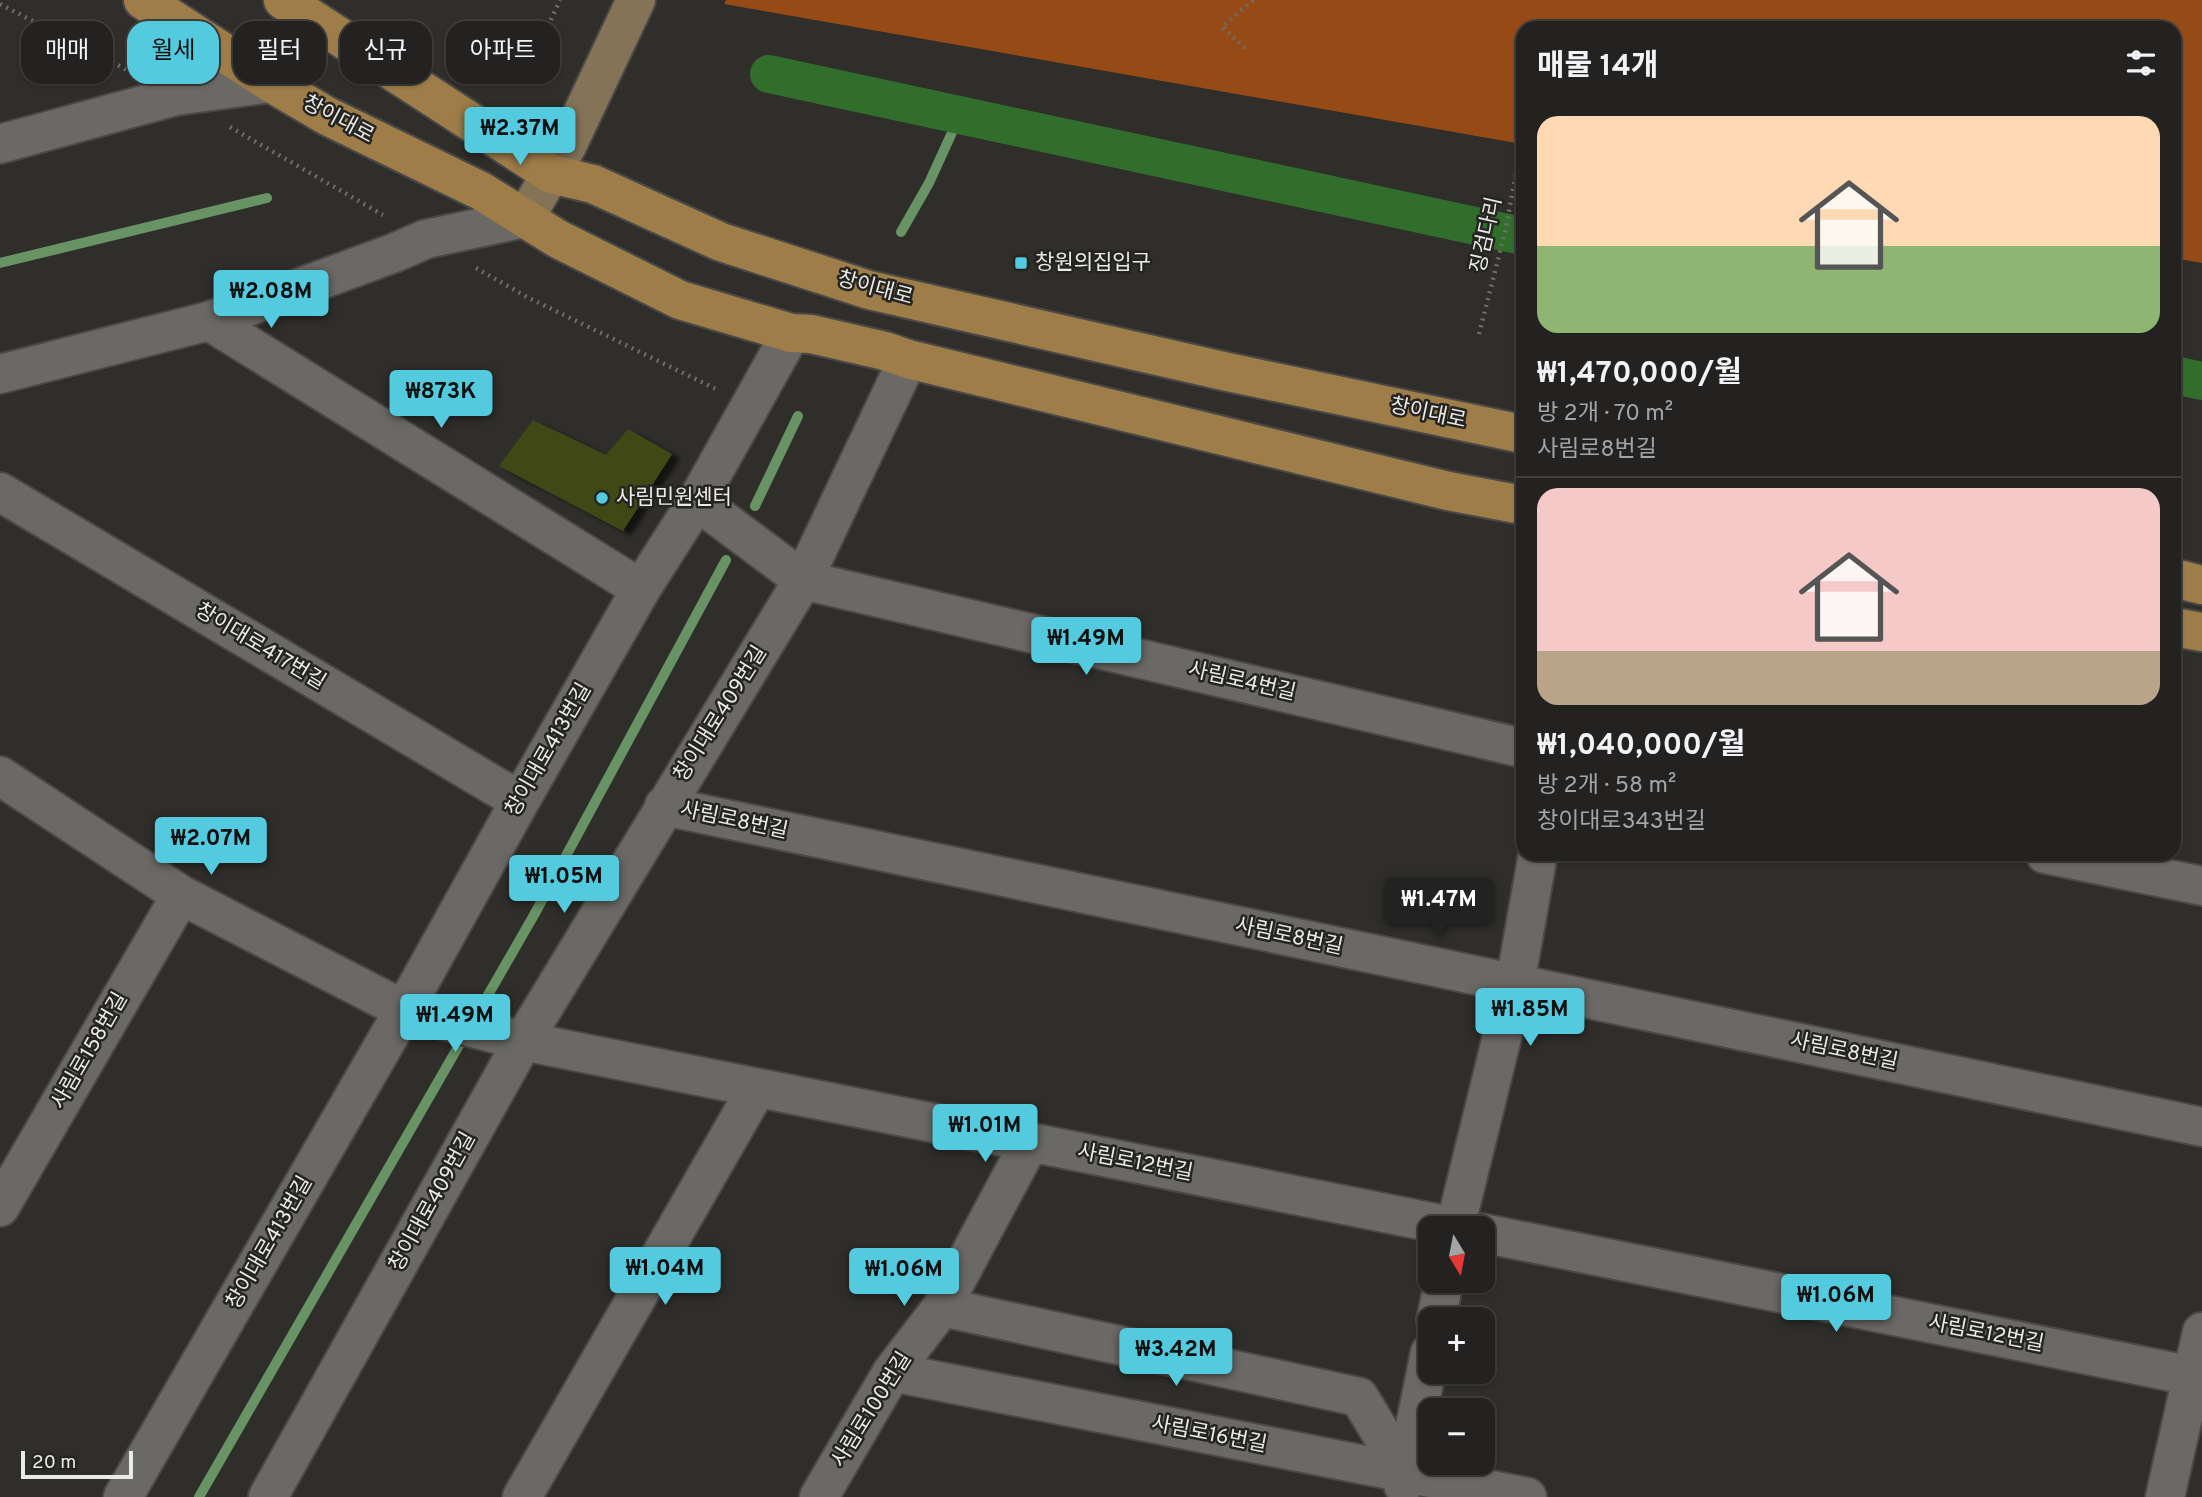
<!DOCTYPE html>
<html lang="ko">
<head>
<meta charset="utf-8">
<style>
	body { margin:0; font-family:Overpass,"Noto Sans KR",sans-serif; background:#2b2a29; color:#f1f3f6; height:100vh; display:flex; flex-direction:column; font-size:26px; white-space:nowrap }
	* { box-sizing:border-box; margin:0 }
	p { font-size:23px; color:#a3a4a5 }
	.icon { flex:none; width:38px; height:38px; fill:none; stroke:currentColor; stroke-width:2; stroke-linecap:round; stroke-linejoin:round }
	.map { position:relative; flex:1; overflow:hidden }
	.drawer { position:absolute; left:1516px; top:21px; width:665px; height:840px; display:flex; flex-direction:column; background:#232220; border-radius:21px; box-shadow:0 2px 5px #0004,0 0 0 2px #403f3e }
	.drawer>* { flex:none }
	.top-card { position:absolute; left:21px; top:21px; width:665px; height:63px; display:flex; gap:14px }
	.needle { width:46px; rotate:170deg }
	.controls { position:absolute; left:1418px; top:1216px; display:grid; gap:14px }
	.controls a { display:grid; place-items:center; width:77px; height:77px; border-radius:14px; background:#232220; box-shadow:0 2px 5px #0004,0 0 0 2px #403f3e; font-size:35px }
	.scale { position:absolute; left:21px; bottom:18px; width:112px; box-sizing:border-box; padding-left:7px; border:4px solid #eaeae8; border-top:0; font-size:19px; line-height:24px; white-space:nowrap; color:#eaeae8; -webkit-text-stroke:5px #252421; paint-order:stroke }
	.price { position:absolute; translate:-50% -60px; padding:0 16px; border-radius:7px; background:#54cade; color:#111; font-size:23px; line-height:46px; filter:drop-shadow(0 2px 4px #0008) }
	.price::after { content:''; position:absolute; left:50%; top:42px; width:21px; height:16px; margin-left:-10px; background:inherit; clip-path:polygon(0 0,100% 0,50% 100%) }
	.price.selected { background:#222; color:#fff }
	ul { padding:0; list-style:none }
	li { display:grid; align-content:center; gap:14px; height:371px; padding:0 21px }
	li+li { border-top:2px solid #403f3e }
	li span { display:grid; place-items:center; height:217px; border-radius:21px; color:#555 }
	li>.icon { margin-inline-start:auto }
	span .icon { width:126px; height:126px; fill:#fffc; stroke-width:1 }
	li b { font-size:30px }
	h2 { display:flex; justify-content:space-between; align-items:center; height:84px; padding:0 21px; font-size:30px }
	.chip { padding:0 24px; border-radius:21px; background:#232220; box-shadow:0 2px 5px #0004,0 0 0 2px #403f3e; font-size:24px; line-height:63px }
	.chip.selected { background:#54cade; color:#111 }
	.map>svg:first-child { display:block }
</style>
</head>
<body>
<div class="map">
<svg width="2202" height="1497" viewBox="0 0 2202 1497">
	<defs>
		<filter id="shadow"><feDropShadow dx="8" dy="4.5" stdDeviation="2" flood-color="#0009"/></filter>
	</defs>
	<rect width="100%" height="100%" fill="#2f2e2b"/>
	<path fill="#964b16" d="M726,0H2202V263L2174,258V28H1522V144L724,4Z"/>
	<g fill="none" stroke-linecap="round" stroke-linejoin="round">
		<path stroke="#689364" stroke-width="10" d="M901,232L929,183L960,115
			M0,263L267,198
			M755,506L798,416
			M199,1497L534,915L726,560"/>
		<path stroke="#316e2b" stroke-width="38" d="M769,74L1522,236
			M2174,375L2202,381"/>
	</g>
	<path fill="#3f4818" filter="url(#shadow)" d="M533,420L606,455L628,429L672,454L623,531L499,466Z"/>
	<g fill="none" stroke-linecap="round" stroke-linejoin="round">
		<g stroke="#4a4946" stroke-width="42">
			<path id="street" d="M0,144L176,96L271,83
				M209,321L641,589
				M0,374L209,321L394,253L426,239L525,218
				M0,492L520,801
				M697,501L803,580L1522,748
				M0,776L181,895L404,1010L523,1041L1460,1228
				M664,806L2202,1127
				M2045,854L2202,886
				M0,1207L181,895
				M1455,1228L1515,984L1538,854
				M1482,1233L2202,1378
				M942,1307L1359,1397L1405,1473
				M1436,1320L1444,1281
				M892,1372L1527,1497
				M1403,1485L1430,1353
				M123,1497L404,1010L520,801L641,589L697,501L791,333
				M268,1497L523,1041L803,580L908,359
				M522,1497L757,1088
				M819,1497L892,1372L942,1307L1030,1142
				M2165,1497L2202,1332"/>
		</g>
		<g stroke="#4a4946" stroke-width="42">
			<path id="secondary" d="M525,218L567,146L636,0"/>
		</g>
		<g stroke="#4a4946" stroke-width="42">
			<path id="primary" d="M143,0L271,83L327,116L481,191L558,239L680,300L791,333L811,334L885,351L908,359L1448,491L1522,505
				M283,0L551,174L593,184L721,242L869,290L1223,371L1522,434
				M2174,578L2202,585
				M2174,627L2202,632"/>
		</g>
		<path stroke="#6e6d6b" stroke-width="4.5" stroke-dasharray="2 5" stroke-linecap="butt" d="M0,4L127,70
			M1245,48L1222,27L1253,0
			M533,58L560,0
			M230,127L383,215
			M476,268L527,297L718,390
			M1479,334L1505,232L1522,143"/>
		<use href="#street" stroke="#6a6965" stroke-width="38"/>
		<use href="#secondary" stroke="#847357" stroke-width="38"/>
		<use href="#primary" stroke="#9e7d49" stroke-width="38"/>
	</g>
	<g fill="#54cade" stroke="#252421" stroke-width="2.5">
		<rect x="1014" y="256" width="14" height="14" rx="3.5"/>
		<circle cx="602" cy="498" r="7"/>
	</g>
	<g text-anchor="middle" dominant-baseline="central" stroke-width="5" stroke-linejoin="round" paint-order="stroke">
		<g font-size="21" fill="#eaeae8" stroke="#252421">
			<text transform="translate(338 120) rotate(28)">창이대로</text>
			<text transform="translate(1487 235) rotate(-77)">징검다리</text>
			<text transform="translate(875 289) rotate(15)">창이대로</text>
			<text transform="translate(1428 414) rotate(12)">창이대로</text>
			<text transform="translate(260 647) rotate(31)">창이대로417번길</text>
			<text transform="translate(1242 682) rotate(13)">사림로4번길</text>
			<text transform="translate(721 714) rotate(-58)">창이대로409번길</text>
			<text transform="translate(549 750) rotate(-60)">창이대로413번길</text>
			<text transform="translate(734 821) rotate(12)">사림로8번길</text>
			<text transform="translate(1289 937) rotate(12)">사림로8번길</text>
			<text transform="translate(90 1051) rotate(-60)">사림로158번길</text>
			<text transform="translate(1844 1052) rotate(12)">사림로8번길</text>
			<text transform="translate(1135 1163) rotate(11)">사림로12번길</text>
			<text transform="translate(433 1202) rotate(-61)">창이대로409번길</text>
			<text transform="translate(270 1243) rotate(-60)">창이대로413번길</text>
			<text transform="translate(1986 1334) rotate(11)">사림로12번길</text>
			<text transform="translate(872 1410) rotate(-58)">사림로100번길</text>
			<text transform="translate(1209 1435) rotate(11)">사림로16번길</text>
		</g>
		<g font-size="21" fill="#eaeae8" stroke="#252421" text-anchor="start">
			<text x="1035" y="263">창원의집입구</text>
			<text x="616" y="498">사림민원센터</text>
		</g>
	</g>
</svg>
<div class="controls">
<a><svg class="needle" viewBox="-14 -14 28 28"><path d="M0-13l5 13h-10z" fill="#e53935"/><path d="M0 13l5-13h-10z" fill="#a3a4a5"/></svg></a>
<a>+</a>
<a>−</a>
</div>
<div class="scale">20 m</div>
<b class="price" style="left:520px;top:167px">₩2.37M</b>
<b class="price" style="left:271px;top:330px">₩2.08M</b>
<b class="price" style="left:441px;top:430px">₩873K</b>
<b class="price" style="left:1086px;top:677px">₩1.49M</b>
<b class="price" style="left:211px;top:877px">₩2.07M</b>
<b class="price" style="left:564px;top:915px">₩1.05M</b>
<b class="price selected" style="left:1439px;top:938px">₩1.47M</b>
<b class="price" style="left:1530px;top:1048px">₩1.85M</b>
<b class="price" style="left:455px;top:1054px">₩1.49M</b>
<b class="price" style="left:985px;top:1164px">₩1.01M</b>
<b class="price" style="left:665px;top:1307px">₩1.04M</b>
<b class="price" style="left:904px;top:1308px">₩1.06M</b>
<b class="price" style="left:1836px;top:1334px">₩1.06M</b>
<b class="price" style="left:1176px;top:1388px">₩3.42M</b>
<div class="top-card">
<a class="chip">매매</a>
<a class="chip selected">월세</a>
<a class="chip">필터</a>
<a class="chip">신규</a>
<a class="chip">아파트</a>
</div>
<section class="drawer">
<h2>매물 14개<svg class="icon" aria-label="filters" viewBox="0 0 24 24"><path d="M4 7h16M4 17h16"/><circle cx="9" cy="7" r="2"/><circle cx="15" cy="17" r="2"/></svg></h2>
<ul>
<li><span style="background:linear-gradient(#ffd9b3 60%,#8fb573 0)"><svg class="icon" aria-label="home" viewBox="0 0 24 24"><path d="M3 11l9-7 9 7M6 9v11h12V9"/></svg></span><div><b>₩1,470,000/월</b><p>방 2개 · 70 m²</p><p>사림로8번길</p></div></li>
<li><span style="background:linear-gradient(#f6c9c9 75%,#b9a48a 0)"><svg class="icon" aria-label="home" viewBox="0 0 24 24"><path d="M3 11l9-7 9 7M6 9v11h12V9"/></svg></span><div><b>₩1,040,000/월</b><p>방 2개 · 58 m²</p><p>창이대로343번길</p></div></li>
</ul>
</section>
</div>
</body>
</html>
